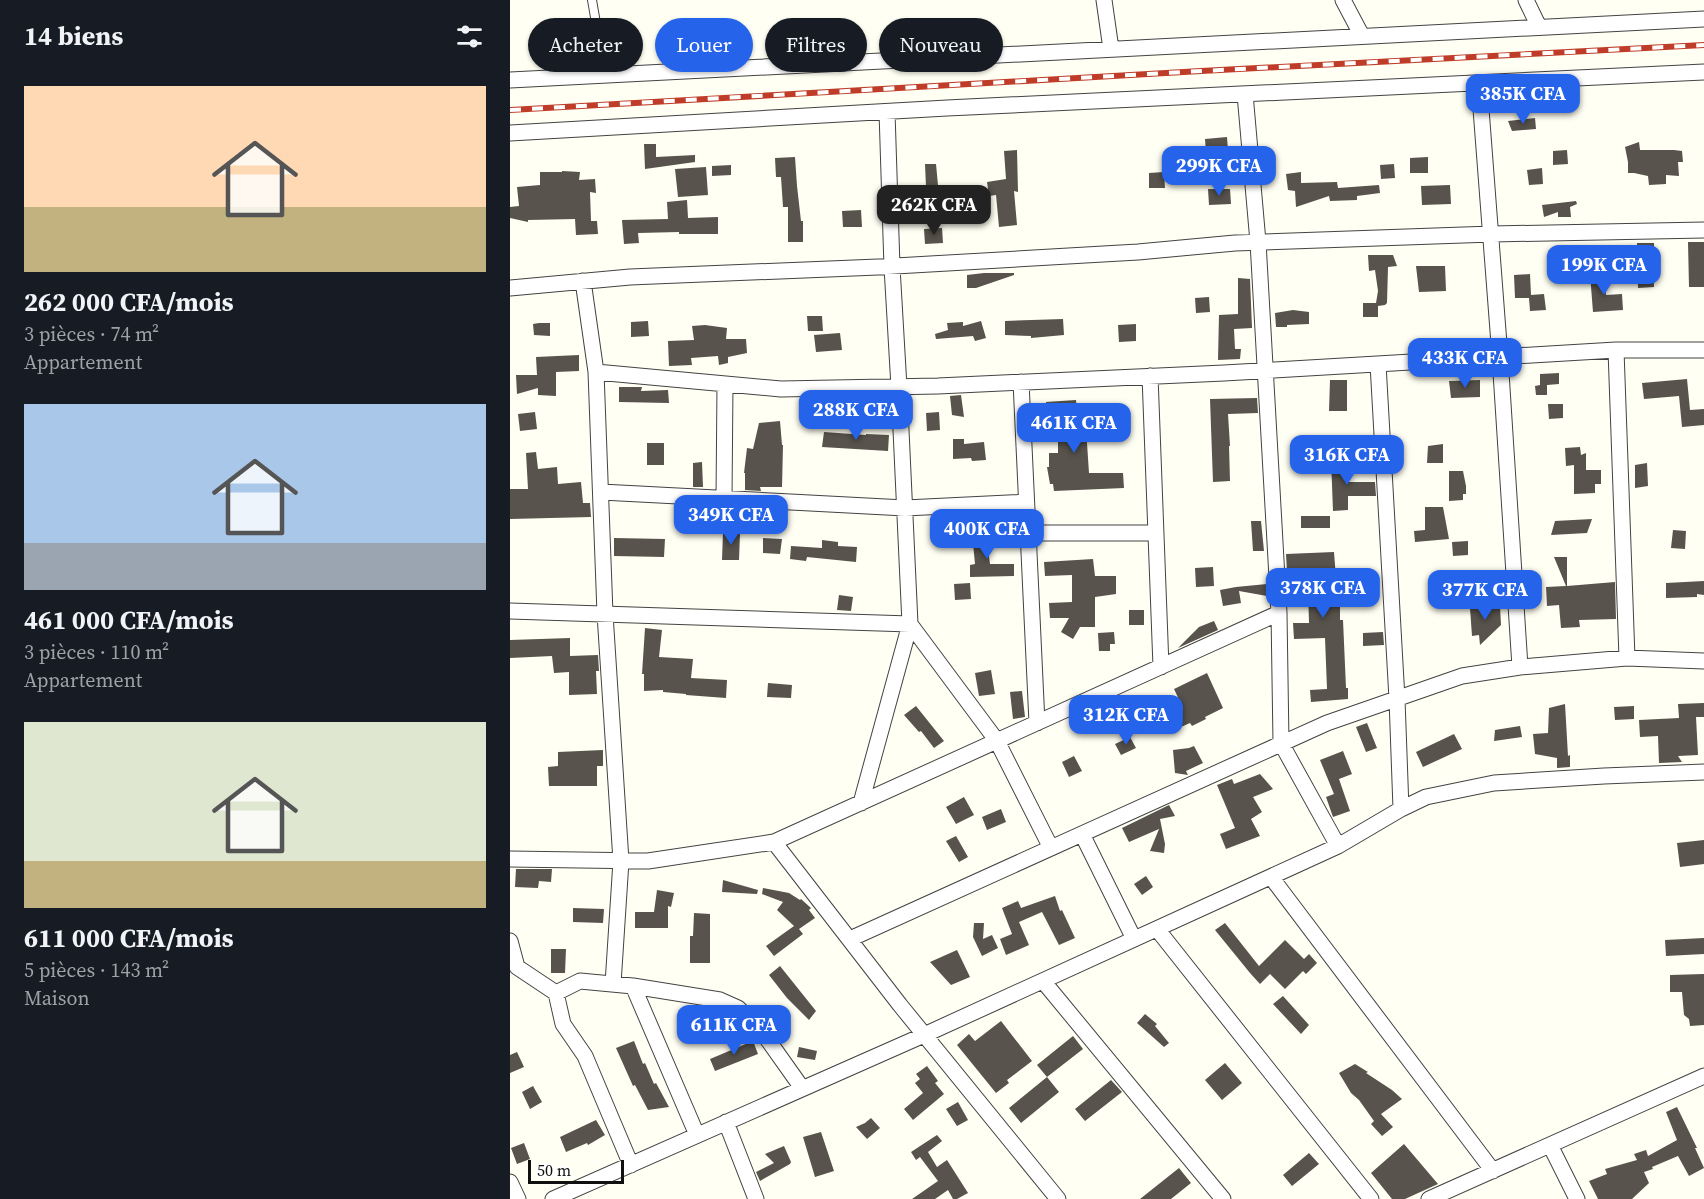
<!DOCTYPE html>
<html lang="fr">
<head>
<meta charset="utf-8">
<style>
	body { margin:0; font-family:"Source Serif 4",serif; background:#20242c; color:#f1f3f6; height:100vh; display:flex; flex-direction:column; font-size:22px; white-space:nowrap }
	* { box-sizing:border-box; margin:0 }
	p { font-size:20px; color:#9ea1a6 }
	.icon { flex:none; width:33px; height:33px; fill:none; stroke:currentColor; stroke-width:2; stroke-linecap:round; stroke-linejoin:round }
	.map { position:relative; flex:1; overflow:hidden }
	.details { display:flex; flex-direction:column; background:#171b24; width:510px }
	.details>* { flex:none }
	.hud { position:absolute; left:18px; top:18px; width:570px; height:54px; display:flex; gap:12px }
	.scale { position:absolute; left:18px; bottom:15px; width:96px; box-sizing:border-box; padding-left:6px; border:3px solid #101010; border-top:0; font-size:16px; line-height:21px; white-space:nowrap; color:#101010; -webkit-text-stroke:4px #fff; paint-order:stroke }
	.price { position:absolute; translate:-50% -51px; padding:0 14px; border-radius:12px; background:#2563eb; color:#fff; font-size:20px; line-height:39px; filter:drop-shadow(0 2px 3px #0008) }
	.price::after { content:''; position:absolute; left:50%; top:36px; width:18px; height:14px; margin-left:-9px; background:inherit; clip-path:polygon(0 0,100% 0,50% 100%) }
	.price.selected { background:#222; color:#fff }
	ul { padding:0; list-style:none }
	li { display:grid; align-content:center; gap:12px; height:318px; padding:0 24px }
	li span { display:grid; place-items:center; height:186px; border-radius:0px; color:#555 }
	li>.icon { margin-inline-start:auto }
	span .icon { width:108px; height:108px; fill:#fffc; stroke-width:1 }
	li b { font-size:26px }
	h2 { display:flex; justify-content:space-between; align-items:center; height:72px; padding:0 24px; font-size:26px }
	.chip { padding:0 21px; border-radius:27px; background:#171b24; box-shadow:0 2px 4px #0004; font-size:21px; line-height:54px }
	.chip.selected { background:#2563eb; color:#fff }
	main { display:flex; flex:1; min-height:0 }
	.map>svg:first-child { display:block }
</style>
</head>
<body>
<main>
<section class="details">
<h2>14 biens<svg class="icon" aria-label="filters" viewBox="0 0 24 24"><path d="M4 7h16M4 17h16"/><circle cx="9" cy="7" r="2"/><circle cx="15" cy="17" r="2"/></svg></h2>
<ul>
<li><span style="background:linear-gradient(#ffd9b3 65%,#c2b280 0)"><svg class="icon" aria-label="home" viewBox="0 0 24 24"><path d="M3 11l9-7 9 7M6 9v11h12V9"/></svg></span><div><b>262 000 CFA/mois</b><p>3 pièces · 74 m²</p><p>Appartement</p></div></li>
<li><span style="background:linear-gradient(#a9c7e8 75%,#9aa5b1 0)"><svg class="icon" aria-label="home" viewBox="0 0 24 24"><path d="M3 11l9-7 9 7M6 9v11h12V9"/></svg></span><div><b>461 000 CFA/mois</b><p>3 pièces · 110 m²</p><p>Appartement</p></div></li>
<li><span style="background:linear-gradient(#dfe7d0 75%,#c2b280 0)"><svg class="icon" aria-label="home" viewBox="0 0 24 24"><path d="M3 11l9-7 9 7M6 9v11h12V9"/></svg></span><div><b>611 000 CFA/mois</b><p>5 pièces · 143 m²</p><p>Maison</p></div></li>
</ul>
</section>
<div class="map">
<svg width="1194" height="1199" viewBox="0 0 1194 1199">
	<rect width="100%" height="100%" fill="#fffff3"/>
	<path fill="#58534c" d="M1025,118L1026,129L1002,131L998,121Z
		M717,137L718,151L696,153L695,139Z
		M1129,142L1130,150H1164L1172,151L1173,162H1168L1169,176L1156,175V184L1139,185L1138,176L1124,173H1118V162L1115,147Z
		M134,144H146V157L185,155V162L135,169Z
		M507,150L508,192L504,191L507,225L489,227L486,195L479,196L477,182L496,179L494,151Z
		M1057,150L1058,164L1043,165V151Z
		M285,157L287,186L291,221H293V242H278V207H273L271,177H266L265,158Z
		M918,157V173H900V158Z
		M415,164H426L429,196L412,199L414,187H416Z
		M884,164L885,178L871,179L870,165Z
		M221,165V175L202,176V166Z
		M196,167L198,195L168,197L165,169Z
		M1032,168L1033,184L1019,185L1017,170Z
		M52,171L70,172L69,180L85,179L86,193L80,192L81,221H87L88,234L66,235L65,219L18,220V222L0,218V207L9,206L7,187L30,185V172H52Z
		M654,172L655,188H639V173Z
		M791,172V183L827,182L828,188L869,185L870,193L847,196V200L820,201L819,196L786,207L785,191L778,190L776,174Z
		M940,185L941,204L912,205L911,186Z
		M698,189H720L721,204L699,205Z
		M177,200L178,218L208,217V234H169V232L128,233L129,243L114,244L112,220L158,219L157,202Z
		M1066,201L1067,204L1060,207L1061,217H1048V212L1034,217L1032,205Z
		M453,202H466L470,217H453Z
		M351,210L352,227H333L332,211Z
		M432,228L433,243L415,244L414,229Z
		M1178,242H1194V287H1179Z
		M1127,243H1144V287L1128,288Z
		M858,255H883L887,266L878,267L877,303L875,305L868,306V317H853V303H866L868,291L865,270L859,271Z
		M906,266H935L936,291L909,292Z
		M474,273H504V275L466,288H457V275Z
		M1020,274L1021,295L1034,294L1036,310L1020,311L1019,298H1005L1004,275Z
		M1080,274H1095L1096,295L1112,294L1113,310L1083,312Z
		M728,278L740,279L742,328L724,329L725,349H731L730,359L708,360L709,315L728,314Z
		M699,297L700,312L686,313L685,298Z
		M783,310L799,312V324L777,325V327H766L765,313Z
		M297,316H312L313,331H298Z
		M553,319L554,335L521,338V336L495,335V321Z
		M138,321L139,336L121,337V322Z
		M471,321L476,338L465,341L463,336L426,339L425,334L438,330L437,323L453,322V326Z
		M29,323H40V336L24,335L23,324Z
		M626,324V341L609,342L608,325Z
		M195,325L217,328L216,339H236L237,353L218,357V363L209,365L208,356L181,358L182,365L159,366L158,341L184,340L182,326Z
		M330,333L332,350L306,352L304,335Z
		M69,355V371L46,372V396L28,395V388L7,394L6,375H27L26,357Z
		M1049,373V384L1037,385V395H1026L1025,386L1030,385V374Z
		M1177,379L1180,410L1194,409V425L1172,427L1169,396L1134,399L1132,383Z
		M820,380H837V411H819Z
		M970,380V397L941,398L939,381Z
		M109,387H132L131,391L158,390L159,403L109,402Z
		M451,395L454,417L442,415L440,396Z
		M747,398L748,413L718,414L720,446H719L720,481L703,482L700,399Z
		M566,400L568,429L576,428L579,473H613L614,488L544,491L543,484H540L537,467H539V453H548V422L536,423V402Z
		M1038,404H1053V418L1039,419Z
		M25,412L27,429L10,431L8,414Z
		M429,412L430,430L417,431L416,413Z
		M270,421L272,445H273L272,487H250L251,491L235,490V473H234L237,448L243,449L249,423Z
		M314,432L356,435V434L379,435L378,451L312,447Z
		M443,439H454V444L474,442L476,460L462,461L461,458L443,459Z
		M137,443H154V465H137Z
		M933,444V463H917L918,446Z
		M1070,447L1071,455L1076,453V470H1091V484H1085V493L1064,494V465L1056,466L1055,448Z
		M26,452L28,469L47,467L48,484L71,482L73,503H80L81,517L0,519V489H18L16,453Z
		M821,459L836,460L837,482H865L866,496H838V510L823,511Z
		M192,462L193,487H183V463Z
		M1137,463L1138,486L1125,488V465Z
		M939,471H953L956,486V494H953V500L939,501Z
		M915,507H933L939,539L905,542L904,531L915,530Z
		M791,516H820V528H791Z
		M1082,519L1077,533L1041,535L1045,521Z
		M741,521H751L754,551H743Z
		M1163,530L1176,531L1175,549L1161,548Z
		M213,532L230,533L229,560H212Z
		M476,532L480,564H504V576L460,577V565L465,564L462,533Z
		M104,538L155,539L154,557L104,556Z
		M253,538L272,539L270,554L253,553Z
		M312,540L328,542V546L347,547L346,562L297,557L296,561L280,559L281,546L312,548Z
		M958,541V555L943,556L942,542Z
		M824,552L828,604H830V620H833L836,688H838V699L801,702L800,690L817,689L815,638L784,639L783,623H799L798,589H796L795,571L777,572L776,554Z
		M1044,557H1057V586L1105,582L1106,619L1069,620L1070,627L1051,628L1049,605L1037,606L1036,587L1056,586Z
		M583,559L585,576H606V594L585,597V627H570L563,639L551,632L559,618H540L539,603L562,602V575L535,576L534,562Z
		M703,567L704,586L686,587L685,568Z
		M927,577H947V608H927Z
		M1194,581V595L1187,594V597L1156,598V583Z
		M460,583L461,599L445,600L444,584Z
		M757,584V596L729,591L731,603L713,606L710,590L726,587Z
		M329,595L343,597L341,611L327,610Z
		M990,606L991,625L970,645L969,635L962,636L960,608Z
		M619,610H634V625H619Z
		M704,621L708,630L668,648L689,627Z
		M135,628L152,630L149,657L183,659L181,678L217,680L216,698L176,695V694L153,692V690L134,691V674H132Z
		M604,632L605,644H600V651H589L588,633Z
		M873,632L874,645L853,646V633Z
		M60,638V656L88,655L89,671H86L87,694L59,695V672L44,673L42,656L0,658V640Z
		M481,670L485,694L469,696L465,673Z
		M697,673L713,708L695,717L696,719L682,726L680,723L664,730L661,724L660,714L673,708L664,689Z
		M258,683L282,685L281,698L257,697Z
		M512,691L515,717L503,719L500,692Z
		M1194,703V717H1186L1188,755L1168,756L1172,762L1149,763L1148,736L1130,737L1129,720L1169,718L1168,704Z
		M1055,704L1058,756L1060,755V767L1047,768V758L1025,754L1023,734L1038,733L1039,708Z
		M406,706L434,741L424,748L411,731L409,732L394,715Z
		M1124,706V719L1105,720L1104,707Z
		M857,723L867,748L856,752L846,727Z
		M1010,726L1012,737L984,741L985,730Z
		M944,734L952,749L913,767L906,752Z
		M620,737L626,748L611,755L605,744Z
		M684,746L693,763L676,771L678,775L665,773L663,750L679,748Z
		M93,750V766H87V786H39L38,767L48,766V752Z
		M833,751L842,774L829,779L840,811L823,817L816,797L824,794L810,760Z
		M564,756L572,771L559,777L552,762Z
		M750,774L763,789L743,797L752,812L741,819L750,836L716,849L710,834L725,828L707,785L722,779L724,784Z
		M454,797L464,815L446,824L436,807Z
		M659,805L665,816L650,819L655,844L654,853L640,851L649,829L619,842L612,828Z
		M491,809L496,822L477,830L472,817Z
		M446,836L458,857L449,862L436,841Z
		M1194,840V864L1170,867L1167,843Z
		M6,869H42L41,882L29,881L28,888L5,887Z
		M636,876L643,887L632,895L624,884Z
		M213,880L248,890L247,894L212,892Z
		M253,888L279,893L290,900L291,899L301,908L299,910L305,918L289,929L293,934L264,956L256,946L284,926L267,910L273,902L252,894Z
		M147,890L164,893L161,907L158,906V928H125V912H144Z
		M545,896L550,911L552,910L565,938L549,945L532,912L509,922L519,945L496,955L490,939L502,934L492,908L508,901L511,908Z
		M63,908L94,909L93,923L63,922Z
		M184,913L200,914V963H180V936H183Z
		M464,923H474L473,939L482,935L488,948L472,956L463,937Z
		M715,923L749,966L775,940L794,959L799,954L807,963L796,974L793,971L775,989L760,974L750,984L740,973L705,930Z
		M1194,938V954L1156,956L1155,940Z
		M41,949H56L55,973H41Z
		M447,950L460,977L441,985L420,962Z
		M270,966L306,1011L299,1020L277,998L259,975Z
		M1194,974V1025L1180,1026L1179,1019L1174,1015L1172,992H1160V975Z
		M773,996L799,1025L791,1034L763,1004Z
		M635,1014L647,1024L645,1026L659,1043L654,1047L627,1023Z
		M491,1021L522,1061L497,1080L499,1083L486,1093L447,1045L459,1034L465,1041Z
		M563,1036L573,1049L537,1077L549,1092L511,1123L499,1108L537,1077L527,1065Z
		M124,1041L133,1064L135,1063L144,1084L146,1083L159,1107L138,1110L125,1085L123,1086L106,1048Z
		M243,1041L248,1054L205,1071L200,1059Z
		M289,1047L307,1051L305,1060L287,1057Z
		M7,1052L14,1067L0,1073V1055Z
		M715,1063L732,1083L712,1100L695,1080Z
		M845,1064L858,1072L856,1073L882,1090L892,1099L871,1114L883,1127L872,1136L861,1124L864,1121L849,1100L841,1093L829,1073Z
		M417,1066L428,1081L425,1083L434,1094L403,1120L394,1109L413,1093L405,1083L410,1079L406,1074Z
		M601,1080L612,1092L575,1121L565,1109Z
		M23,1086L32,1102L20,1109L12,1092Z
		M448,1102L458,1120L447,1126L436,1109Z
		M1167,1107L1187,1148H1185L1194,1168L1179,1176L1168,1156L1142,1167L1143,1169L1134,1172L1139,1183L1122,1199H1088L1079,1181L1097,1174L1095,1169L1127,1160L1124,1154L1136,1150L1138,1156L1167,1140L1156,1112Z
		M361,1118L370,1128L357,1139L346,1127L355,1123Z
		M86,1120L95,1135L78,1145L77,1143L56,1152L50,1137Z
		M311,1132L324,1171L305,1177L293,1137Z
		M427,1135L432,1141L418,1152L427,1167L437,1160L458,1193L447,1199H443L438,1190L425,1199H402L428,1181L410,1157L406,1160L401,1152Z
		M14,1143L20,1159L7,1164L1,1148Z
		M894,1144L928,1184L895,1199H882L861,1173Z
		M274,1146L281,1162L280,1164L250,1181L246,1172L264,1163L255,1154Z
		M799,1153L809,1164L782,1186L773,1175Z
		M669,1168L681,1183L661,1199H630Z"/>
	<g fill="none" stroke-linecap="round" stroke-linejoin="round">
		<g stroke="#434343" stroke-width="10">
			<path id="lane" d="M82,0L95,75"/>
		</g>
		<g stroke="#434343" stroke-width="17">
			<path id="street" d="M594,0L601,49
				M833,0L852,36
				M1016,0L1029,27
				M0,80L1194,19
				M969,83L990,357L1010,667
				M735,94L748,242L769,613L771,743L828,846
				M0,133L437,108L1194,72
				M73,281L86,372L271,389L428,386L714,373L1106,350H1194
				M0,288L120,277L368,267L628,252L725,243L982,234L1194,230
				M1106,350L1117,658
				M868,364L887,699L891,809
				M86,372L95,614L111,861L103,984
				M640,376L651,667
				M511,382L527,723
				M91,492L395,508L516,502
				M214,499L215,384
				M518,533H646
				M0,611L400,624L487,741L541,848
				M351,803L400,624L389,387L382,267L377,112
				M572,834L624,939
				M264,842L769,613
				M0,859L138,861L264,842L390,1005L548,1199
				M761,877L983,1171
				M647,929L861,1199
				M340,939L817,723L952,676L1010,667L1117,658L1194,661
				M0,941L7,967L46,993L53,1024L75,1056L121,1165
				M533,981L713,1199
				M123,986L210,1000L228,1008L253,1033L292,1088
				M46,993L70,981L123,986L187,1135
				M216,1122L246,1199
				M1040,1145L1067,1199
				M0,1182L8,1199
				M43,1199L414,1035L828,846L891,809L916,797L984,783L1094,776L1194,772
				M919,1199L1194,1076"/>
		</g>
		<use href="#lane" stroke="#fff" stroke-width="8"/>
		<use href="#street" stroke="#fff" stroke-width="15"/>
		<g stroke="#bf3c29" stroke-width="6">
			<path id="rail" d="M0,110L691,71L1194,45"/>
		</g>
		<use href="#rail" stroke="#fff" stroke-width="4" stroke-dasharray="11" stroke-linecap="butt"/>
	</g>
</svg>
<div class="scale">50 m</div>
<b class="price" style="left:1013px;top:125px">385K CFA</b>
<b class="price" style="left:709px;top:197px">299K CFA</b>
<b class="price selected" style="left:424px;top:236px">262K CFA</b>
<b class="price" style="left:1094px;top:296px">199K CFA</b>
<b class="price" style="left:955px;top:389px">433K CFA</b>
<b class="price" style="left:346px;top:441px">288K CFA</b>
<b class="price" style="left:564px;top:454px">461K CFA</b>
<b class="price" style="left:837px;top:486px">316K CFA</b>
<b class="price" style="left:221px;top:546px">349K CFA</b>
<b class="price" style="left:477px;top:560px">400K CFA</b>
<b class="price" style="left:813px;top:619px">378K CFA</b>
<b class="price" style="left:975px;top:621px">377K CFA</b>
<b class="price" style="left:616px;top:746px">312K CFA</b>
<b class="price" style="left:224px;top:1056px">611K CFA</b>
<div class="hud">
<a class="chip">Acheter</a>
<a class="chip selected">Louer</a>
<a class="chip">Filtres</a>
<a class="chip">Nouveau</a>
</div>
</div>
</main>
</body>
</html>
